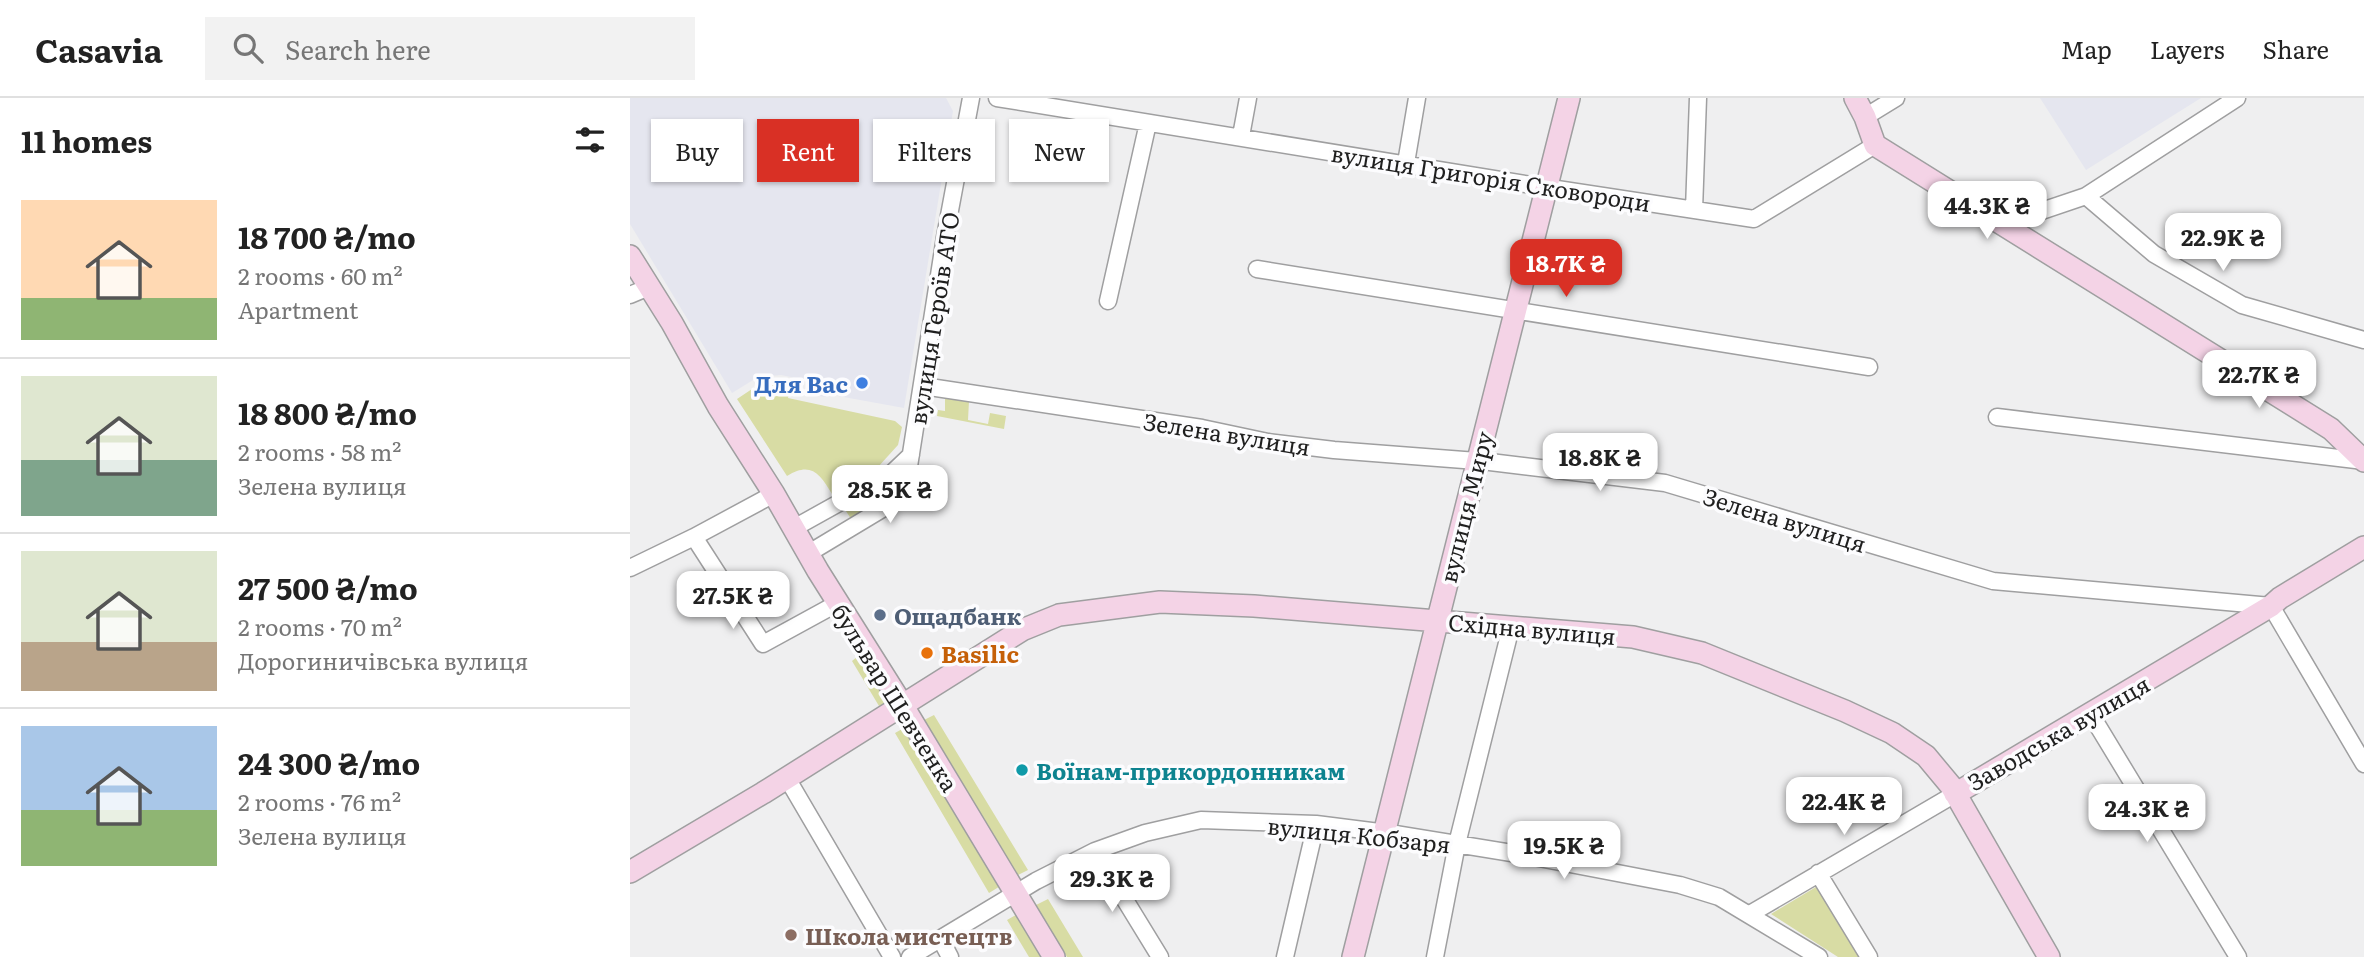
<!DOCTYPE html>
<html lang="en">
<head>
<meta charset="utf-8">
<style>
	body { margin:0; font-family:Literata,serif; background:#f2f2f2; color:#222; height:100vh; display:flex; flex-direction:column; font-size:26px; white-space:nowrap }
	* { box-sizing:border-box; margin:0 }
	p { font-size:23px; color:#767676 }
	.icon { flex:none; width:38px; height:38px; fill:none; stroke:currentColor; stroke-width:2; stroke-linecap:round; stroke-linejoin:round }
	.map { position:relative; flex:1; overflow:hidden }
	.side { display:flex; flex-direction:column; background:#fff; width:630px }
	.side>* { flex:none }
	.hud { position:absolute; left:21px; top:21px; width:665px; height:63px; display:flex; gap:14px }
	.price { position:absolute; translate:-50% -60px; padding:0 16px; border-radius:14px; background:#fff; color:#222; font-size:23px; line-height:46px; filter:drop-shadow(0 2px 4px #0008) }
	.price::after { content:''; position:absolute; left:50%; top:42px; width:21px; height:16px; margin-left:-10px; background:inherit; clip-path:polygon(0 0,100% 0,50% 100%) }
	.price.selected { background:#d93025; color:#fff }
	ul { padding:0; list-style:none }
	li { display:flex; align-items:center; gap:21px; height:175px; padding:0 21px }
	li+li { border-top:2px solid #e0e0e0 }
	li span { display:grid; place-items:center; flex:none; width:196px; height:140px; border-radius:0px; color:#555 }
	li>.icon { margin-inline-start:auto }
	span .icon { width:84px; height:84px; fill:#fffc; stroke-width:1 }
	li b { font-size:30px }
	h2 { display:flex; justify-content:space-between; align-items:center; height:84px; padding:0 21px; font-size:30px }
	.tag { padding:0 24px; border-radius:0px; background:#fff; box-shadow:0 2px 5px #0004; font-size:24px; line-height:63px }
	.tag.selected { background:#d93025; color:#fff }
	header { display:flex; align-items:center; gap:42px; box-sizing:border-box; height:98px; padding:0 35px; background:#fff; border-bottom:2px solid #e0e0e0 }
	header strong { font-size:33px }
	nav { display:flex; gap:38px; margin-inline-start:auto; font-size:24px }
	.search { width:490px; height:63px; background:#f2f2f2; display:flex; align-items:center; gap:18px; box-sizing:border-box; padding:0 24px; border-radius:0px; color:#767676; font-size:26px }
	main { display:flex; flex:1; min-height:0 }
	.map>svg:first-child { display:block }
</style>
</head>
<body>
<header>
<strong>Casavia</strong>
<div class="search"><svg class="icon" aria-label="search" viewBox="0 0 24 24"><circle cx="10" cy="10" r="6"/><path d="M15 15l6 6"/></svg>Search here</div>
<nav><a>Map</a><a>Layers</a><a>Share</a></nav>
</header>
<main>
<section class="side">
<h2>11 homes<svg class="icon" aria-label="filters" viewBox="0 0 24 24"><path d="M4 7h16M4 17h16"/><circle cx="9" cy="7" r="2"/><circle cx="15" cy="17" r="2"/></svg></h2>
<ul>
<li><span style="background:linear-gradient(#ffd9b3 70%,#8fb573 0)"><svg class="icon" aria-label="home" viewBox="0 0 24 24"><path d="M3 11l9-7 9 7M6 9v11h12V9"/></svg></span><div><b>18 700 ₴/mo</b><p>2 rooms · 60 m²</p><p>Apartment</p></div></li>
<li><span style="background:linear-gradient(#dfe7d0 60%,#7fa58c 0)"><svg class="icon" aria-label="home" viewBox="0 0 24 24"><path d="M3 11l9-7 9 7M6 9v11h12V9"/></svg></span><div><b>18 800 ₴/mo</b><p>2 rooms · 58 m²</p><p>Зелена вулиця</p></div></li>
<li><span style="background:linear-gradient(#dfe7d0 65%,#b9a48a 0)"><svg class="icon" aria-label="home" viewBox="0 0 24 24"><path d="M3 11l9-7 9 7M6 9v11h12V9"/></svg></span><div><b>27 500 ₴/mo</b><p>2 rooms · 70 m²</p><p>Дорогиничівська вулиця</p></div></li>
<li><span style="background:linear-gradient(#a9c7e8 60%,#8fb573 0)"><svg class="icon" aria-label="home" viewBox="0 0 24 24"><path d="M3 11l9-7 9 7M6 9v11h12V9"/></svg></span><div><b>24 300 ₴/mo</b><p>2 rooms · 76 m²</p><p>Зелена вулиця</p></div></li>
</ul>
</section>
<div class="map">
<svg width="1734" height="859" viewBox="0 0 1734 859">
	<rect width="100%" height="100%" fill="#efeff0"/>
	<path fill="#e5e6ef" d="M0,0H316L323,13L274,310L197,296L196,299L183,297L185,284L151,277L141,278L131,282L128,279L102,295L0,126Z
		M1410,0H1571L1456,72Z"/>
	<path fill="#d8dca4" d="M154,284L161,286L158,300L265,323L272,329L268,347L248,369L202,396C190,376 181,363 157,378L107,301L125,289Z
		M315,300L339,303L338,322L358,326L360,315L376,318L374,331L307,318L308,312L315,313Z
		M258,386L265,388L266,396L223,424L214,410Z
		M232,555L261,601L249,608L222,563Z
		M304,617L398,772L386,778L292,623Z
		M281,626L372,787L359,795L265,635Z
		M1186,789L1231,859H1208L1141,816Z
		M418,801L453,859H437L406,807Z
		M391,814L418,859H399L377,822Z"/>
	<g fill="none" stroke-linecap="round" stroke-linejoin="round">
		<g stroke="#9f9fa0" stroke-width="19">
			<path id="street" d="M367,0L907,88L1124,121L1245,47
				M1235,19L1266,0
				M611,38L618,0
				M776,65L787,0
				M1456,98L1524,156L1612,207L1734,242
				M1064,112L1068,0
				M1370,127L1456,98L1607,0
				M627,171L1239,269
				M0,197L19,189
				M478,203L518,25
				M293,288L572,330L638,344L704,352L860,364L1035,385L1363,483L1641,508L1734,666
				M1367,319L1734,363
				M164,430L261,376L281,357
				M64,439L144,396
				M179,455L267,402L277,381L315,139L341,0
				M0,470L64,439L133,546L208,505
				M1460,615L1608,859
				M157,680L262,859
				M465,753L530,859
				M1188,775L1239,859
				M1120,816L1325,696
				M311,842L320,859
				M280,859L406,783L465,753L515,735L571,722L686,726L765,736L894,757L1050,787L1089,799L1189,859
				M655,859L686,726
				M805,859L827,746L881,529"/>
		</g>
		<g stroke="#9f9fa0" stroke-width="24">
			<path id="secondary" d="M1225,0L1235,19L1245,47L1701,331L1734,363
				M0,158L42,225L88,308L144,396L188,473L273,608L424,859
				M1325,696L1641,508L1650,500L1734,449
				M0,774L133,695L392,532L429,517L530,504L624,508L1003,539L1072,555L1215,613L1262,635L1296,658L1321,688L1419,859
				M723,859L939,0"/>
		</g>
		<use href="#street" stroke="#fff" stroke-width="16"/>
		<use href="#secondary" stroke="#f4d3e6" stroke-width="21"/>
	</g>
	<circle fill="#3f7fe0" stroke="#fcfcfe" stroke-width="2.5" cx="232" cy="285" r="7"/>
	<circle fill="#5c6f8a" stroke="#fcfcfe" stroke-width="2.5" cx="250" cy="517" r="7"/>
	<circle fill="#e8710a" stroke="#fcfcfe" stroke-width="2.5" cx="297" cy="555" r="7"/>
	<circle fill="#0f9aa8" stroke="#fcfcfe" stroke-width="2.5" cx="392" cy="672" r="7"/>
	<circle fill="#8d6e63" stroke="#fcfcfe" stroke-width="2.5" cx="161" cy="837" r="7"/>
	<g text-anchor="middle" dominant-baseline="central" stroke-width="7" stroke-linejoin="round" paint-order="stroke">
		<g font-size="23" fill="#1f1f1f" stroke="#fcfcfe">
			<text transform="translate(861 79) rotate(9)">вулиця Григорія Сковороди</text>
			<text transform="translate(303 220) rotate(-81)">вулиця Героїв АТО</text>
			<text transform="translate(597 335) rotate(9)">Зелена вулиця</text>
			<text transform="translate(835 409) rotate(-76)">вулиця Миру</text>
			<text transform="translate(1155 421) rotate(17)">Зелена вулиця</text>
			<text transform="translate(902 530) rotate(5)">Східна вулиця</text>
			<text transform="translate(266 599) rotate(58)">бульвар Шевченка</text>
			<text transform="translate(1428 634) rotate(-30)">Заводська вулиця</text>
			<text transform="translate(729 736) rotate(6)">вулиця Кобзаря</text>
		</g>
		<g font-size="23" font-weight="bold" fill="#366cbe" stroke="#fcfcfe" text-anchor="end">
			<text x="218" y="285">Для Вас</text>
		</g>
		<g font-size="23" font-weight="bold" fill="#4e5e75" stroke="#fcfcfe" text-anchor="start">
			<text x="264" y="517">Ощадбанк</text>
		</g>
		<g font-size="23" font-weight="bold" fill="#c56008" stroke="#fcfcfe" text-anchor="start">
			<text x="311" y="555">Basilic</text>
		</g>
		<g font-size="23" font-weight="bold" fill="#0d838f" stroke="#fcfcfe" text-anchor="start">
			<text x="406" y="672">Воїнам-прикордонникам</text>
		</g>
		<g font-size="23" font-weight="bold" fill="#785e54" stroke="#fcfcfe" text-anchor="start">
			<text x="175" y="837">Школа мистецтв</text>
		</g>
	</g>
</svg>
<b class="price" style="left:1357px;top:143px">44.3K ₴</b>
<b class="price" style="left:1593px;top:175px">22.9K ₴</b>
<b class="price selected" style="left:936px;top:201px">18.7K ₴</b>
<b class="price" style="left:1629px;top:312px">22.7K ₴</b>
<b class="price" style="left:970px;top:395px">18.8K ₴</b>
<b class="price" style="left:260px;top:427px">28.5K ₴</b>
<b class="price" style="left:103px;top:533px">27.5K ₴</b>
<b class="price" style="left:1214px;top:739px">22.4K ₴</b>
<b class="price" style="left:1517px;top:746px">24.3K ₴</b>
<b class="price" style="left:934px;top:783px">19.5K ₴</b>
<b class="price" style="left:482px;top:816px">29.3K ₴</b>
<div class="hud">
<a class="tag">Buy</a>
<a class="tag selected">Rent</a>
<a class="tag">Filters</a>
<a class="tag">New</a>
</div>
</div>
</main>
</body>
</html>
